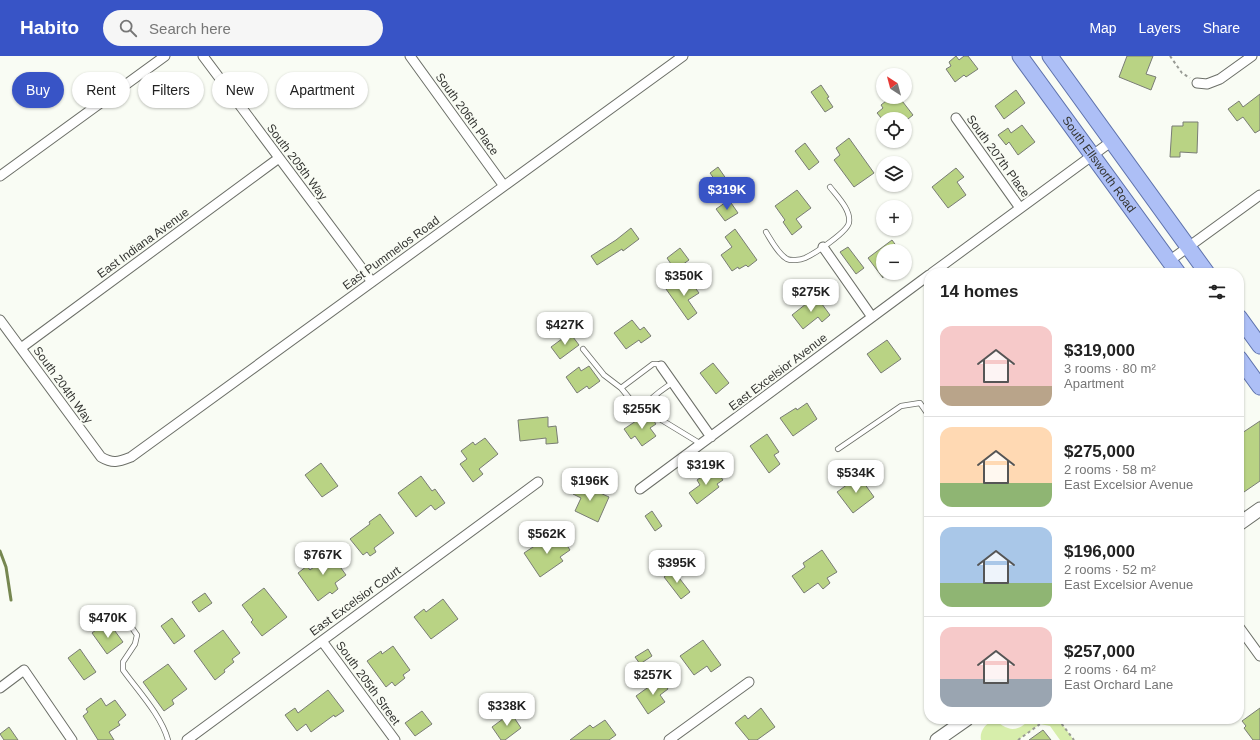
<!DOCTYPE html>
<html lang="en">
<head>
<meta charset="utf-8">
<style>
	body { margin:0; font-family:Arial,sans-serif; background:#f6f6f6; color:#222; height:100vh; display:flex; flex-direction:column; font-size:15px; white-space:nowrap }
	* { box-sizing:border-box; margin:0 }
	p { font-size:13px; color:#767676 }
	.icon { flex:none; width:22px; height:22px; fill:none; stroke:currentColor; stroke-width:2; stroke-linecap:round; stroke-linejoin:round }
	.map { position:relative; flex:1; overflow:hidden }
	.side { position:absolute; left:924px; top:212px; width:320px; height:456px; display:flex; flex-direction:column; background:#fff; border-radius:16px; box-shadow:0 1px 3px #0004 }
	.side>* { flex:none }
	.guide { position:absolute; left:12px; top:16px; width:380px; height:36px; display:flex; gap:8px }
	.needle { width:26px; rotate:324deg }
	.buttons { position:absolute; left:876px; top:12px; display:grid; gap:8px }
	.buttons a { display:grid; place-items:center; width:36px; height:36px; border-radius:50%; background:#fff; box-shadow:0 1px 3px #0004; font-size:20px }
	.price { position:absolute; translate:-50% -34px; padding:0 9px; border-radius:8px; background:#fff; color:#222; font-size:13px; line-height:26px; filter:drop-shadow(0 1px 2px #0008) }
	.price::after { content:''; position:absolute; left:50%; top:24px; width:12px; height:9px; margin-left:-6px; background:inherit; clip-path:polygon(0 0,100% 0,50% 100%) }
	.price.current { background:#3854c6; color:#fff }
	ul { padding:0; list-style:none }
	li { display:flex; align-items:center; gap:12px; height:100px; padding:0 16px }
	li+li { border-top:1px solid #e0e0e0 }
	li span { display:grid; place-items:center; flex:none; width:112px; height:80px; border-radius:12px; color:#555 }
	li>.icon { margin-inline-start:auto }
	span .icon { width:48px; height:48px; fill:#fffc; stroke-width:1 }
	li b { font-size:17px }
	h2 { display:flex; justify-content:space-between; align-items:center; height:48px; padding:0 16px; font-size:17px }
	.chip { padding:0 14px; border-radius:18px; background:#fff; box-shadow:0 1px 3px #0004; font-size:14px; line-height:36px }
	.chip.current { background:#3854c6; color:#fff }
	header { display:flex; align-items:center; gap:24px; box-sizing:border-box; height:56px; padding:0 20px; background:#3854c6; color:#fff }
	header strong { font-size:19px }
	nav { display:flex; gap:22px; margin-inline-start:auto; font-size:14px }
	.search { width:280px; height:36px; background:#f6f6f6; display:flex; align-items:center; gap:10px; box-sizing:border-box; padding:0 14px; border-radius:22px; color:#767676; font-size:15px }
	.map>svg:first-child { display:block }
</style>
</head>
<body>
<header>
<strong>Habito</strong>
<div class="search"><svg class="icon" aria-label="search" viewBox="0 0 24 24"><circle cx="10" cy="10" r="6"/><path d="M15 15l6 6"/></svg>Search here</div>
<nav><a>Map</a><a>Layers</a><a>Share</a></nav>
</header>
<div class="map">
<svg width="1260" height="684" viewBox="0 0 1260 684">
	<rect width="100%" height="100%" fill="#f9fcf4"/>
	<path fill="#d7eeab" d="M1029,663H1058L1074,684H1060L1050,670L1040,668L1018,684H981C979,676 987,663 997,666C1001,668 1004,671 1008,672C1015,675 1025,670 1029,663Z"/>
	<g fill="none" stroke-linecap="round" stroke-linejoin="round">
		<path stroke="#768750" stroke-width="3" d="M0,495L6,511L11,544"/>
	</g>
	<path fill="#b9d384" stroke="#797c75" d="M956,0L959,4L964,0H968L978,13L966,21L964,19L955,26L946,13L951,10L949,6Z
		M1127,0H1153L1146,18L1156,21L1151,34L1119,21Z
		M821,29L829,41L827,42L833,51L825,56L811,36Z
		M1016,34L1025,47L1004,63L995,50Z
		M1260,38V74L1255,77L1243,61L1237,65L1228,53L1239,45L1243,51Z
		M891,41L894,45L899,41L913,59L908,63H882L877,57L883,52L881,49Z
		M1183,66H1198L1197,97L1180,96V101H1170L1172,70H1183Z
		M1022,69L1035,86L1018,99L1009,86L1006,89L998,79L1008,72L1011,77Z
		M849,82L874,117L854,131L834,104L840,99L836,92Z
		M805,87L819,106L809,114L795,95Z
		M718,111L729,127L717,135L711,127L715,124L710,117Z
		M956,112L964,121L957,126L966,139L948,152L932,131Z
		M797,134L811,152L796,163L802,171L792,179L783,166L785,164L775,150Z
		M729,144L738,157L725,165L716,153Z
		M631,172L639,183L623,195L622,193L597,209L591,200L616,184Z
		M735,173L757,204L748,211L746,209L739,213L738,211L732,215L721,199L732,191L725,181Z
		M892,184L900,195H883V222L868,202Z
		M848,191L864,212L856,218L840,196Z
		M680,192L689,204L675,214L667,202Z
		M688,222L699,237L688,244L697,257L688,264L666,233L676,226L678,230Z
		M816,240L830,259L822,266L818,261L803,273L792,259Z
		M632,264L640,274L644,271L651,280L641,287L639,284L626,293L614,277Z
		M570,277L579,289L560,303L551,291Z
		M887,284L901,303L881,317L867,298Z
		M713,307L729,327L716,338L700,317Z
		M589,310L600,325L589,333L587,330L577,337L566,321L579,311L581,315Z
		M807,347L817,363L793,380L780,362L796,352L797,354Z
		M648,357L656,368L650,372L656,380L642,390L635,380L631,383L624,373Z
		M548,361V371L556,370L558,387L546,388V382L520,385L518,364Z
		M1260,365V425L1244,436L1239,430V379Z
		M767,378L779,396L774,399L780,408L769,417L750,390Z
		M485,382L498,398L479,413L483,418L473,426L460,408L467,403L461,395L473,386L475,389Z
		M321,407L338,430L322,441L305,419Z
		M714,412L723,424L717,428L719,431L697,448L689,437L700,429L697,424Z
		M421,420L432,435L435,433L445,447L435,454L431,449L416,461L398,437Z
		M859,420L874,441L853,457L837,436Z
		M578,427L609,441L598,466L575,455L581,442L573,438Z
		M652,455L662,470L655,475L645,460Z
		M380,458L394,477L374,492L376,496L370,500L367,496L363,499L350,483L370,468L369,466Z
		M561,480L570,494L560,501L563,505L540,521L524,497L539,487L540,489L547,484L550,488Z
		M328,494L346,519L335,527L338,533L332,538L330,536L318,545L298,517L307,510L310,514L323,504L320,500Z
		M822,494L837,516L827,522L830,527L823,533L818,527L804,537L792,520L805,511L803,507Z
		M673,514L690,536L681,543L664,521Z
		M264,532L287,561L262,580L251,566L253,564L242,549Z
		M205,537L212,547L199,556L192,546Z
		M443,543L458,563L431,583L414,561L424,553L426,556Z
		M172,562L185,580L174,588L161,570Z
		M100,571L104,576L112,571L123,586L107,598L92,577Z
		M223,574L240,597L232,603L234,606L224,614L225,616L215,624L194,595Z
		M703,584L721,609L711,616L707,610L694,619L680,600Z
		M393,590L410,614L403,619L405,622L395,630L392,626L386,631L367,605L381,595L382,598Z
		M80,593L96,616L84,624L68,602Z
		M648,593L652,600L640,608L635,601Z
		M168,608L187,633L172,644L174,648L164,655L143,626Z
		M661,622L668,633L660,639L665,646L648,658L636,640Z
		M328,634L344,655L335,661L334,659L311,676L306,668L297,675L285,659L295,652L298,657Z
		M101,642L106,650L115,644L126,659L118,666L120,669L109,676L114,684H98L83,660L88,656L86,653Z
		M761,652L775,671L757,684H749L735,667L745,659L748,663Z
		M1260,652V684H1253L1244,672L1246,670L1242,665Z
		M422,655L432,668L415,680L405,667Z
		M511,657L521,672L505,684H501L492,671Z
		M605,664L616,679L609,684H570L590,669L593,672Z
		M9,671L18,684H4L0,678Z
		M1043,674L1051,684H1029Z"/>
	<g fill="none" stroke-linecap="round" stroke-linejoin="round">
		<g stroke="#6c6f68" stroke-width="6">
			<path id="lane" d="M766,176C771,184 778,198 787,203C791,205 800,204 805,202C814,198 849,175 849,166C851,154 837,140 830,131
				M583,293L604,319L621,332L635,349L639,351L645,350L650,353L660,363L701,388
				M621,332L653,308H657L661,310
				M645,350C652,340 662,334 672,327
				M838,393L901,350L920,347L929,360
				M1239,445L1243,462
				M121,556L137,579L135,588L123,606V614C138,635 161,659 168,684"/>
		</g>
		<g stroke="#6c6f68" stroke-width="11">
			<path id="street" d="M203,0L372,226
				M410,0L504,130
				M1197,27L1207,28L1220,23L1252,0
				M956,62L1020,152
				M0,120L165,0
				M823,191L872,261
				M1169,205L1260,139
				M932,217L1112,85
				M0,264L101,401C113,408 118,406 131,401L683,0
				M21,292L279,102
				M661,310L711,381
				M640,433L929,219
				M1239,571L1260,600
				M322,585L395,684
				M0,632L24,614L72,684
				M187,684L538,426
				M669,684L749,626"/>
		</g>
		<g stroke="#6c6f68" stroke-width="15">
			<path id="secondary" d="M1239,468L1260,453
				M937,684L967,663"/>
		</g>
		<g stroke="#5f73ad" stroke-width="17">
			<g id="primary">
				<path id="s1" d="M1020,0L1178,217"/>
				<path d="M1050,0L1207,217"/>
				<path d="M1239,261L1260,290"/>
				<path d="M1239,302L1260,331"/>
			</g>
		</g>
		<path stroke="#999b95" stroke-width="2" stroke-dasharray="3 3" stroke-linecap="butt" d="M1170,0L1182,17L1190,22
			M1058,663L1074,684
			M1018,684L1047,663"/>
		<use href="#lane" stroke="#fff" stroke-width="4.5"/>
		<use href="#street" stroke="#fff" stroke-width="9"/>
		<use href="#secondary" stroke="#fff" stroke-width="13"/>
		<use href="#primary" stroke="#adbff6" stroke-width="15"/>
	</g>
	<g text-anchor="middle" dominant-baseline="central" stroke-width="4" stroke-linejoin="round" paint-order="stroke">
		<g font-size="12" fill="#333431" stroke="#f9fcf4">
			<text transform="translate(467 58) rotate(54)">South 206th Place</text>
			<text transform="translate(998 100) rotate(54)">South 207th Place</text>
			<text transform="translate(297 106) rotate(53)">South 205th Way</text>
			<text stroke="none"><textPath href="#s1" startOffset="134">South Ellsworth Road</textPath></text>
			<text transform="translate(143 187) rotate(-36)">East Indiana Avenue</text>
			<text transform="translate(391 197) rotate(-36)">East Pummelos Road</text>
			<text transform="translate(778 316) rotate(-37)">East Excelsior Avenue</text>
			<text transform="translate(63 329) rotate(54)">South 204th Way</text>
			<text transform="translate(355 545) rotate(-36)">East Excelsior Court</text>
			<text transform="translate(368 627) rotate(54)">South 205th Street</text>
		</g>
	</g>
</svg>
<div class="buttons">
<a><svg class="needle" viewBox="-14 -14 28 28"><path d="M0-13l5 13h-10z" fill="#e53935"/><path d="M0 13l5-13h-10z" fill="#767676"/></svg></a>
<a><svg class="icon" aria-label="locate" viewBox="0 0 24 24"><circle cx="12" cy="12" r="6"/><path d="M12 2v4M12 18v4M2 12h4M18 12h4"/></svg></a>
<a><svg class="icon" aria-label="layers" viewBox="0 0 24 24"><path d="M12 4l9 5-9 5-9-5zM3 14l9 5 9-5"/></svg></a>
<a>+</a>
<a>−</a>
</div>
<b class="price current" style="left:727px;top:155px">$319K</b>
<b class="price" style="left:684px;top:241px">$350K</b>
<b class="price" style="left:811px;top:257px">$275K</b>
<b class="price" style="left:565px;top:290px">$427K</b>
<b class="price" style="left:642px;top:374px">$255K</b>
<b class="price" style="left:706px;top:430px">$319K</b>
<b class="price" style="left:856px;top:438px">$534K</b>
<b class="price" style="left:590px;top:446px">$196K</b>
<b class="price" style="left:547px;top:499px">$562K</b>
<b class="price" style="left:323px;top:520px">$767K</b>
<b class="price" style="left:677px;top:528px">$395K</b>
<b class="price" style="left:108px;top:583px">$470K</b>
<b class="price" style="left:653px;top:640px">$257K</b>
<b class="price" style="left:507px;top:671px">$338K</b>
<div class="guide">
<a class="chip current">Buy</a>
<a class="chip">Rent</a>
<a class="chip">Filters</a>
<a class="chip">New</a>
<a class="chip">Apartment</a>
</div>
<section class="side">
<h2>14 homes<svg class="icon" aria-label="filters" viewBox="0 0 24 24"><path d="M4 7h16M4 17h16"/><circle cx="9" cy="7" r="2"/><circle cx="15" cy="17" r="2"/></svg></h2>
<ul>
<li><span style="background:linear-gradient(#f6c9c9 75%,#b9a48a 0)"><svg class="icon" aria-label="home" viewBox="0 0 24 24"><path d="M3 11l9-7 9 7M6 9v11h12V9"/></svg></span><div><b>$319,000</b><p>3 rooms · 80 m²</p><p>Apartment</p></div></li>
<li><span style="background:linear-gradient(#ffd9b3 70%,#8fb573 0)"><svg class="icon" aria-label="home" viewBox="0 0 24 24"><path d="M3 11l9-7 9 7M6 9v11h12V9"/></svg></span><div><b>$275,000</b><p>2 rooms · 58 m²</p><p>East Excelsior Avenue</p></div></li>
<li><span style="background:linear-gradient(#a9c7e8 70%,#8fb573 0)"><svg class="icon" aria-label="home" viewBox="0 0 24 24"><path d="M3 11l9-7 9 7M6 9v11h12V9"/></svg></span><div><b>$196,000</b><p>2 rooms · 52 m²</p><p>East Excelsior Avenue</p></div></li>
<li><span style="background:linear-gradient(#f6c9c9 65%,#9aa5b1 0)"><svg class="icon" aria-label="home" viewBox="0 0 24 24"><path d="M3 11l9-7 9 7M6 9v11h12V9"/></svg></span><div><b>$257,000</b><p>2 rooms · 64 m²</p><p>East Orchard Lane</p></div></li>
</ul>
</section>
</div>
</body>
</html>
